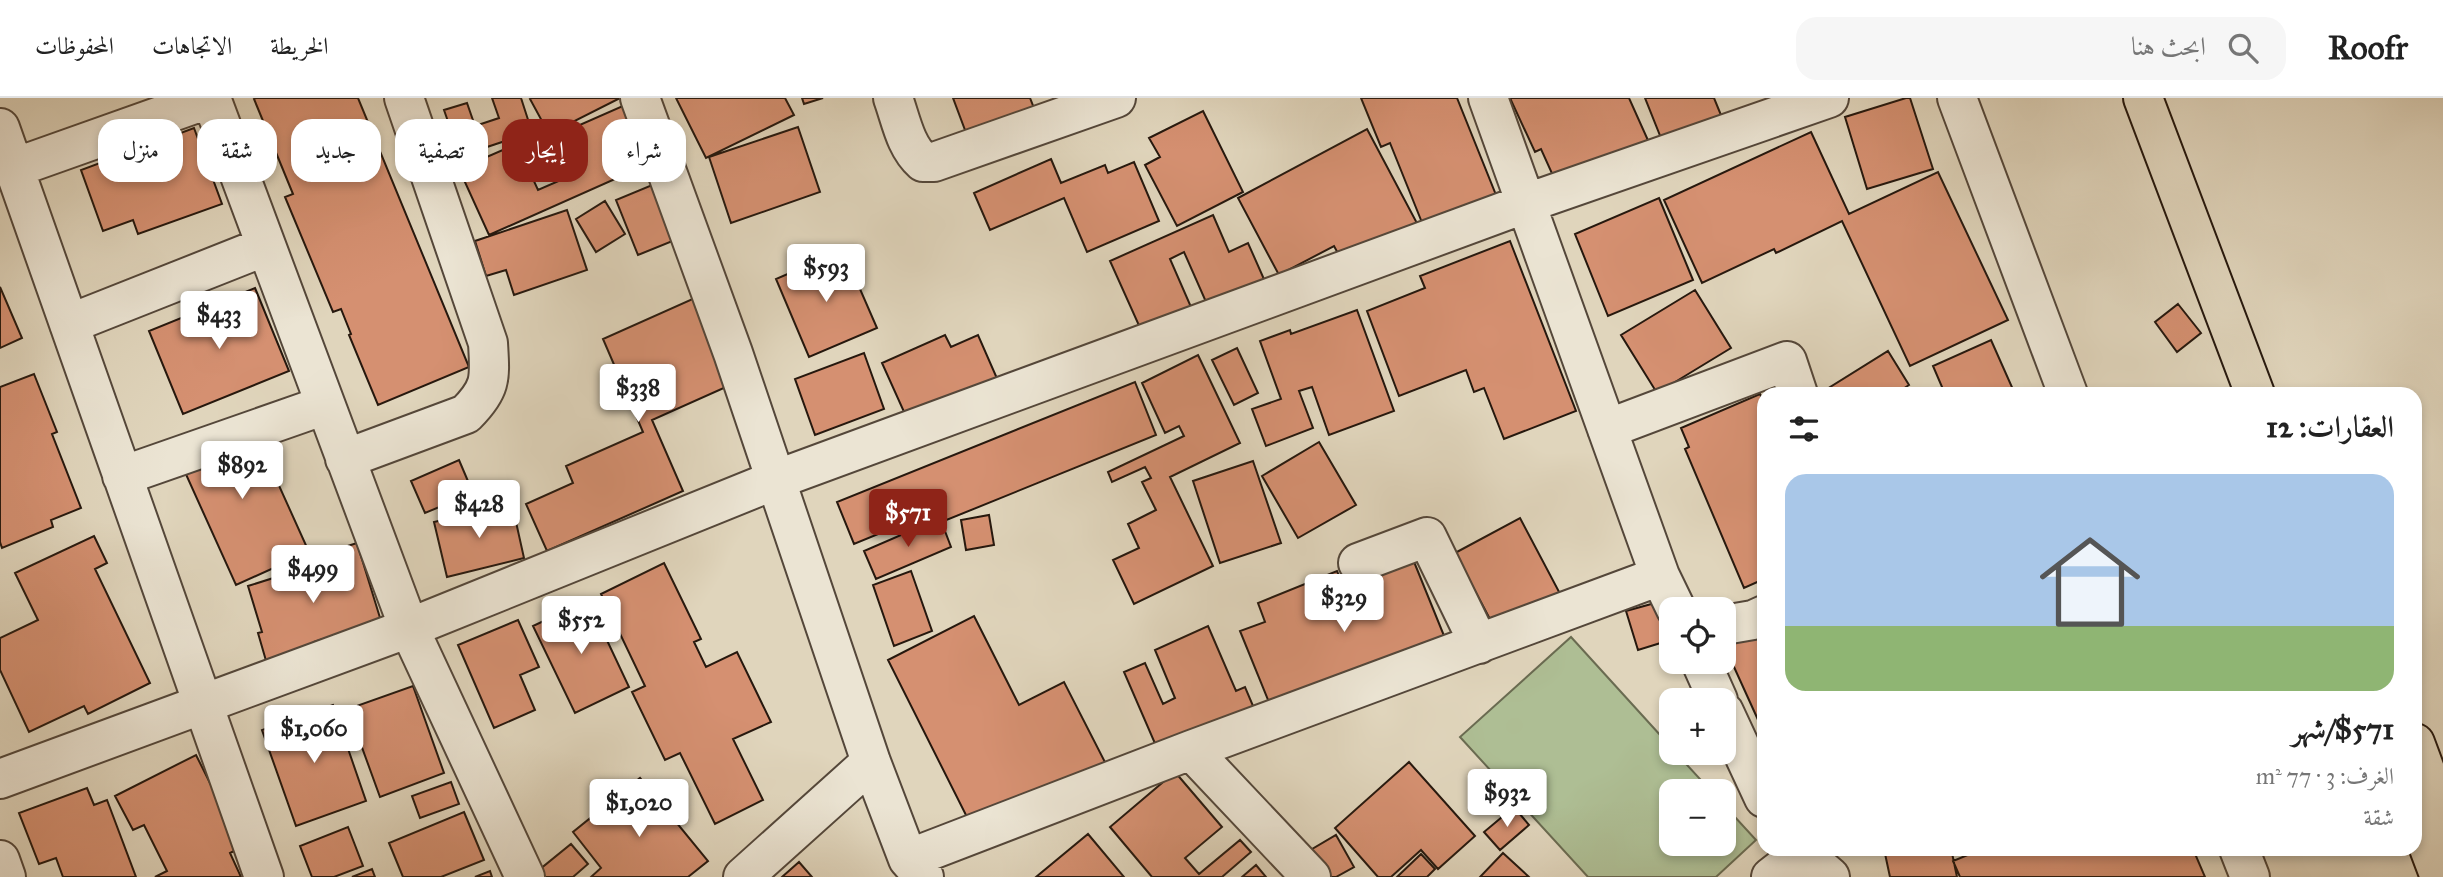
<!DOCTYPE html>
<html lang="ar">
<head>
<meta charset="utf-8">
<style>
	body { margin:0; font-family:"IM FELL Great Primer",Amiri,serif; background:#f6f6f6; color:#222; direction:rtl; height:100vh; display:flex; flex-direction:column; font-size:26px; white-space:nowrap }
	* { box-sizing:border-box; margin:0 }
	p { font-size:23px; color:#767676 }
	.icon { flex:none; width:38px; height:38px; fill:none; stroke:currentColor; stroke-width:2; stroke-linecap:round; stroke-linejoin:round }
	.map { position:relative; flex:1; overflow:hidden; direction:ltr }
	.details { position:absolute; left:1757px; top:289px; width:665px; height:469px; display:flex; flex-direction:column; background:#fff; border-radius:21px; box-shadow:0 4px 10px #0003; direction:rtl }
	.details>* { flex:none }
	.top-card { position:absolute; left:21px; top:21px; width:665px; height:63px; direction:rtl; display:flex; gap:14px }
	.buttons { position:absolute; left:1659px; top:499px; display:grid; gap:14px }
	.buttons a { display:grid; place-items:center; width:77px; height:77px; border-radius:14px; background:#fff; box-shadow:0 4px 10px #0003; font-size:35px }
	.price { position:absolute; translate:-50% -60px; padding:0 16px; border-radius:7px; background:#fff; color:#222; font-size:23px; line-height:46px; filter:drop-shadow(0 2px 4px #0008) }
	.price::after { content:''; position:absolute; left:50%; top:42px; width:21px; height:16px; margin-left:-10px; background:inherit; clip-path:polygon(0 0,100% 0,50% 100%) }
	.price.selected { background:#8f2418; color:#fff }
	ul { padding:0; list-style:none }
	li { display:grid; align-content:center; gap:14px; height:371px; padding:0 28px }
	li span { display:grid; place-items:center; height:217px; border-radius:21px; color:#555 }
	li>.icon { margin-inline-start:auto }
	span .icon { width:126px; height:126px; fill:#fffc; stroke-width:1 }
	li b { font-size:30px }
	h2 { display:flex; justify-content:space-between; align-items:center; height:84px; padding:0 28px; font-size:30px }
	.chip { padding:0 24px; border-radius:21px; background:#fff; box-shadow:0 4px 10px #0003; font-size:24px; line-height:63px }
	.chip.selected { background:#8f2418; color:#fff }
	header { display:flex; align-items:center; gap:42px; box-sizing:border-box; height:98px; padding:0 35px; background:#fff; border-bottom:2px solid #e0e0e0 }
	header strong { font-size:33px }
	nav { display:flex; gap:38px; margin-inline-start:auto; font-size:24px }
	.search { width:490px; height:63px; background:#f6f6f6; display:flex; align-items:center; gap:18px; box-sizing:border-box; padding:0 24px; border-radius:21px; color:#767676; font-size:26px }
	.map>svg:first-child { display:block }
</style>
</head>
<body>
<header>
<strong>Roofr</strong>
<div class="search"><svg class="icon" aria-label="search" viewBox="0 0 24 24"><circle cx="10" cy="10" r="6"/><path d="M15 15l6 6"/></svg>ابحث هنا</div>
<nav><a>الخريطة</a><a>الاتجاهات</a><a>المحفوظات</a></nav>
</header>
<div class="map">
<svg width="2443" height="779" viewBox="0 0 2443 779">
	<rect width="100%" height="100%" fill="#e0d5bc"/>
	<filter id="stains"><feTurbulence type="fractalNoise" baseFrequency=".00286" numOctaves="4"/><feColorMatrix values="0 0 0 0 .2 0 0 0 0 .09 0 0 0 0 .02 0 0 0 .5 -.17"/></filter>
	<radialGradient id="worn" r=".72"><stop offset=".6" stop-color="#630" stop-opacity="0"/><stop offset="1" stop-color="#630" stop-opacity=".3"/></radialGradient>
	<path fill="#aebe94" stroke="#6a6b51" stroke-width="2" d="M1571,539L1671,649V654L1676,655L1711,693H1671V746H1724V707L1756,742L1716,779H1588L1460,639Z"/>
	<path fill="#d59071" stroke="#26180e" stroke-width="2" d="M256,0H358L469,269L378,307L349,237L351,236L341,211L333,214L285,99L293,96L254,1Z
		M492,0H521L532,34L460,58L444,12L467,5L475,28L499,20Z
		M532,0H620L549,36L530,1Z
		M676,0H785L794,17L706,60Z
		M802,0H823L804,6Z
		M953,0H1030L1039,23L971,48Z
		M1361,0H1457L1498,102L1425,132L1390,45L1381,49Z
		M1510,0H1629L1651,49L1559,91L1541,51L1535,54Z
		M1645,0H1714L1723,22L1663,45Z
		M1906,0H1910L1933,71L1867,91L1845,19Z
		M625,7L651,65L489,137L459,71L533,39L542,60L527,68L538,92L584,72L566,33Z
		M1203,13L1243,94L1177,128L1145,67L1160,59L1149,40Z
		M798,29L820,94L731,125L709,59Z
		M194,30L222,106L138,136L133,122L103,133L81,72Z
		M1367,31L1419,129L1345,168L1334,148L1279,177L1238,100Z
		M1811,34L1849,116L1938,74L2008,222L1910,268L1842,123L1776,155L1774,151L1702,185L1664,102Z
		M1051,61L1061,85L1105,67L1108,75L1134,64L1159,123L1087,154L1064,100L990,132L974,95Z
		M657,85L680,140L638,157L616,102Z
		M1659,100L1693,182L1608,218L1575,136Z
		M605,103L625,136L596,154L576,121Z
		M567,112L587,172L514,197L506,172L486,178L475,143Z
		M1213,117L1229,154L1248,145L1267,188L1210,213L1184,154L1170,161L1191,209L1141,232L1110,163Z
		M1510,143L1576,313L1504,341L1484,290L1474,294L1466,272L1399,298L1367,213L1425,190L1420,178Z
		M843,152L877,230L809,259L776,181Z
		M0,189L22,240L0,250Z
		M255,190L289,273L183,316L149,233Z
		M1695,192L1731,250L1657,295L1621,237Z
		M697,199L735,285L652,322L683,393L547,453L526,406L573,385L566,368L643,334L603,241Z
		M2178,206L2201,235L2177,254L2155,224Z
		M1357,212L1394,313L1329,337L1312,289L1299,293L1313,330L1266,348L1252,311L1281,301L1260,243L1290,232L1291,236Z
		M945,237L951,249L978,237L999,285L909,325L882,265Z
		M1991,242L2015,296H1945L1933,268Z
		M1237,250L1258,295L1234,307L1212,262Z
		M1888,253L1909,287L1895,296H1819Z
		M864,255L884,311L815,337L795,281Z
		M1198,257L1240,345L1170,379L1213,468L1134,506L1113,462L1139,450L1128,426L1156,412L1142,384L1151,380L1145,369L1112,384L1108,374L1184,338L1179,328L1165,335L1142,285Z
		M34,276L57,334L52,336L81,410L51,422L53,429L2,450L0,444V289Z
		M1135,284L1156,337L944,423L939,411L854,446L837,404Z
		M1760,296L1764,305V481L1744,490L1685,351L1689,349L1681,330Z
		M248,319L309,454L236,487L175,352Z
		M1319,344L1356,407L1298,440L1262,378Z
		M459,362L473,395L425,415L411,383Z
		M1253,363L1281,445L1220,465L1193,383Z
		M512,406L524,460L447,479L434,424Z
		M989,417L994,447L966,452L961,422Z
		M940,420L951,449L876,481L864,453Z
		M1520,420L1566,507L1501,542L1455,455Z
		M94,438L107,465L95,471L150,585L88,616L84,608L29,634L0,572V540L38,522L15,475Z
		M357,445L381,523L314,544L318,557L269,573L258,535L262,534L248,488L305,470L303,462Z
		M1408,449L1451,555L1277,624L1240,533L1265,524L1258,505L1337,473L1339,478Z
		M664,465L701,541L694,544L706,569L737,554L771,624L733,641L763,702L715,726L680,655L665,662L632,594L645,588L601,496Z
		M911,473L932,533L894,548L873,487Z
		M588,502L629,589L575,615L533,528Z
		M1655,505L1667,543L1638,552L1626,513Z
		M974,518L1019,607L1064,584L1109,672L977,739L888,562Z
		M518,522L539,569L520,577L535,612L494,630L458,547Z
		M1764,524V635L1724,547V542Z
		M1208,528L1236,593L1245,589L1259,622L1163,664L1124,574L1145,565L1163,606L1175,600L1155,552Z
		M413,588L444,675L380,699L348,611Z
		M333,607L366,703L296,728L262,632Z
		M196,657L242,749L230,755L241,779H155L167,773L144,727L133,732L115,698Z
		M1409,664L1475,738L1438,771L1421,752L1391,779H1378L1335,730Z
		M1175,674L1222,729L1185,760L1199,776L1240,742L1251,754L1222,779H1152L1110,729Z
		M640,680L708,763L688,779H591L601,770L573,734Z
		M451,684L459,706L420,720L412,698Z
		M87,690L94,707L107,702L136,779H63L56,760L39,766L19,715Z
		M1514,709L1529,727L1500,752L1484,734Z
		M464,714L484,762L441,779H403L389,745Z
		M348,729L363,768L334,779H312L300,748Z
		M1088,736L1124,779H1036Z
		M1336,737L1354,769L1336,779H1292L1285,767Z
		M571,746L588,766L573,779H545L539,772Z
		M1884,751H1974L1952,755L1957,779H1890Z
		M1982,751H2193L2205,779H1960L1953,763Z
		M1503,755L1529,779H1480Z
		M1421,756L1435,771L1427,779H1397Z
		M799,764L812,779H782Z
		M1256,767L1266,779H1242Z
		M372,771L375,779H352Z
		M490,773L492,779H475Z"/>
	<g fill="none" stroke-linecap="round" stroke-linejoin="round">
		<g stroke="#54473a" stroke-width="42">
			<path id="minor" d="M640,0L733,255L871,664L908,761L924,779
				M893,0C901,22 905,48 923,64H934L1116,0
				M1488,0L1660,478L1676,511
				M1957,0L2068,296
				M0,30L264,779
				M14,70L211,0L409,530L525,779
				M69,226L266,148
				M1607,331L1787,263L1798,296
				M345,361L466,316C492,290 490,280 488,245L404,0
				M122,378L325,307
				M1358,465L1427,439L1479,546
				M1724,527L1753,522L1764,517
				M1701,564L1718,602
				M1724,614L1764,700
				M1191,652L1311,779
				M0,681L409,530L775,382L1527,105L1829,0
				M2239,751L2250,779
				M908,761L1191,652L1660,478
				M0,762L6,779
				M743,779L871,664
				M1771,779L1802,755L1830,779"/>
		</g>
		<g stroke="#26180e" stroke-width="42">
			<path id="major" d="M2143,0L2255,296
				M2415,645L2443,720
				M2415,713L2440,779"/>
		</g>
		<use href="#minor" stroke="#ebe4d3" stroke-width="38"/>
		<use href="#major" stroke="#e0d5bc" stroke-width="38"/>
	</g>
	<rect width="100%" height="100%" filter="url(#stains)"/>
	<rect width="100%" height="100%" fill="url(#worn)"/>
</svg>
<div class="buttons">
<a><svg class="icon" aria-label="locate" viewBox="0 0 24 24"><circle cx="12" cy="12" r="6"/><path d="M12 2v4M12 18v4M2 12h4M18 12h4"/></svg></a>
<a>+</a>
<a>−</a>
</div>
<b class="price" style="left:826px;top:206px">$593</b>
<b class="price" style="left:219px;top:253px">$433</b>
<b class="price" style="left:638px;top:326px">$338</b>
<b class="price" style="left:242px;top:403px">$892</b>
<b class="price" style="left:479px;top:442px">$428</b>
<b class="price selected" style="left:908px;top:451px">$571</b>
<b class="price" style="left:313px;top:507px">$499</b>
<b class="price" style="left:1344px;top:536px">$329</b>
<b class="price" style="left:581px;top:558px">$552</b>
<b class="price" style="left:314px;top:667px">$1,060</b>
<b class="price" style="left:1507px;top:731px">$932</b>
<b class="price" style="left:639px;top:741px">$1,020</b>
<div class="top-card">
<a class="chip">شراء</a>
<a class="chip selected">إيجار</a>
<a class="chip">تصفية</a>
<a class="chip">جديد</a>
<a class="chip">شقة</a>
<a class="chip">منزل</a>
</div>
<section class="details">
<h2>العقارات: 12<svg class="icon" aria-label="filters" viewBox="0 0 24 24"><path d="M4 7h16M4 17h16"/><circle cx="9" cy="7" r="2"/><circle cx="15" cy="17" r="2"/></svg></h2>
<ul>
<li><span style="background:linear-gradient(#a9c7e8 70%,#8fb573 0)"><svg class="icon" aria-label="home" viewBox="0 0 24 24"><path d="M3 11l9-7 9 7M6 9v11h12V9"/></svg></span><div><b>$571/شهر</b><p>الغرف: 3 · 77 m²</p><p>شقة</p></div></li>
</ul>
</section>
</div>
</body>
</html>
